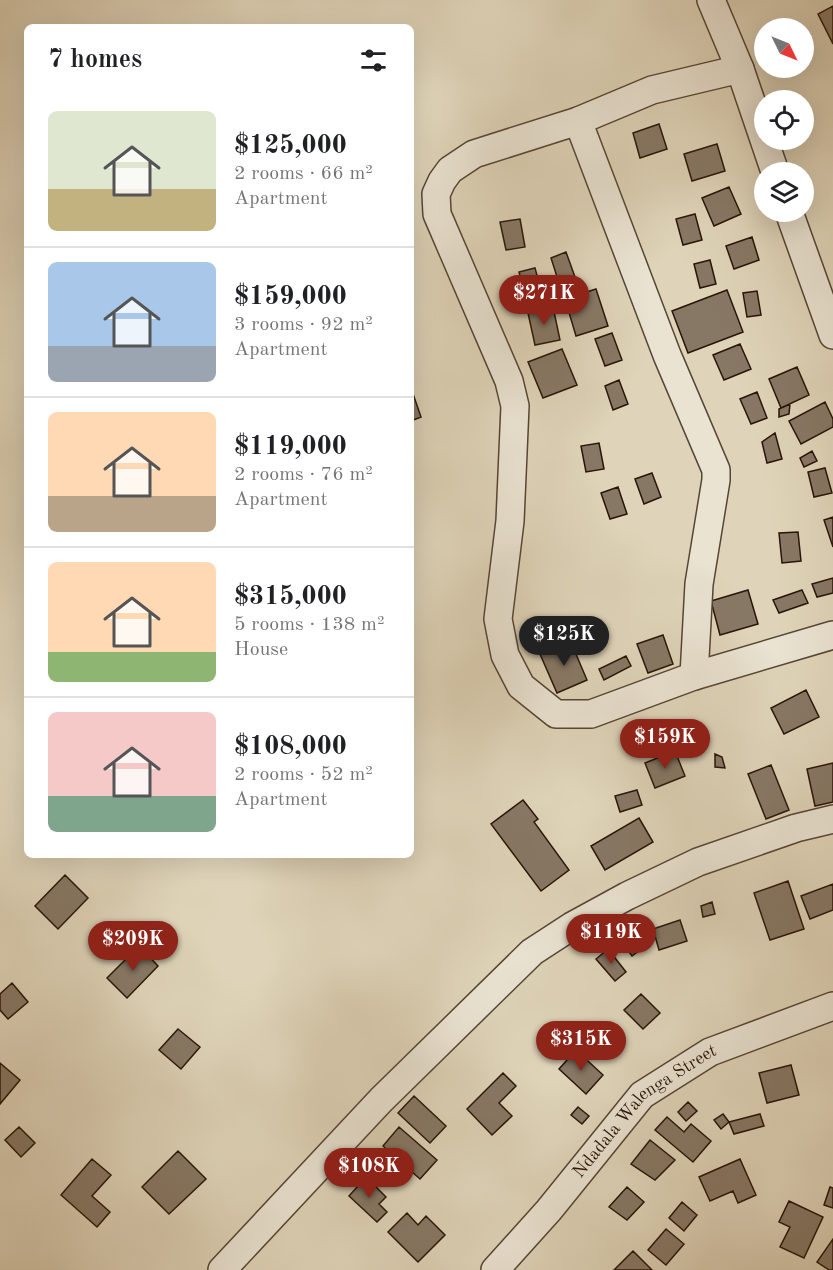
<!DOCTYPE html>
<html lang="en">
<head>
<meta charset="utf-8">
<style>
	body { margin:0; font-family:"Old Standard TT",serif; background:#f6f6f6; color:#202124; height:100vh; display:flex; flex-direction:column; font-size:22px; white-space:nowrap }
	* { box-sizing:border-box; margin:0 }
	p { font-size:20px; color:#757577 }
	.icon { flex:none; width:33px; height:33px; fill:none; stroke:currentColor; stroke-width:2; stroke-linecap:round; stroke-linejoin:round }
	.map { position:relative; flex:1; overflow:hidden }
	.side { position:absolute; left:24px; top:24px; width:390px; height:834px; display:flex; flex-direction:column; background:#fff; border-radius:9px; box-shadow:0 6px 24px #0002 }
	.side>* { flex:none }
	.needle { width:39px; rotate:133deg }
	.controls { position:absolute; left:754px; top:18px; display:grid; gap:12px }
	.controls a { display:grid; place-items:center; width:60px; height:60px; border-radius:50%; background:#fff; box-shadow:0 6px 24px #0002; font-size:30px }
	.price { position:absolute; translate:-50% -51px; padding:0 14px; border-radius:21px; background:#8f2418; color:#fff; font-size:20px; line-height:39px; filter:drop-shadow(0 2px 3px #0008) }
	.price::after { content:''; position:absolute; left:50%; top:36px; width:18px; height:14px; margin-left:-9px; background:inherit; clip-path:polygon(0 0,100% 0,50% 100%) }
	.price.current { background:#222; color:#fff }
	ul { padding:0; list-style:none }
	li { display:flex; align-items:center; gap:18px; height:150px; padding:0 24px }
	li+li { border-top:2px solid #e0e0e0 }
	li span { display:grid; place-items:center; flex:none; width:168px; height:120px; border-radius:9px; color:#555 }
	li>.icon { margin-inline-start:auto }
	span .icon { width:72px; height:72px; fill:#fffc; stroke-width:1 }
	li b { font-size:26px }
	h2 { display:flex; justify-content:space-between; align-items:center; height:72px; padding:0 24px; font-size:26px }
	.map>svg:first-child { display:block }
</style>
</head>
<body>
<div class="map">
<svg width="833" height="1270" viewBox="0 0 833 1270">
	<rect width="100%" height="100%" fill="#dfd4b9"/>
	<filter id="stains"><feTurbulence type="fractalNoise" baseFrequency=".00333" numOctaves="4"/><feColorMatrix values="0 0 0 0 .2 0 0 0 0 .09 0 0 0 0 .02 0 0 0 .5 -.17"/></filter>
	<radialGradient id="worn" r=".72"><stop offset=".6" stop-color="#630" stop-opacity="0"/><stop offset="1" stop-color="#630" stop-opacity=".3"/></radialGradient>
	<path fill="#877865" stroke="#281509" stroke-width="1.5" d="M833,6V44L818,14Z
		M659,124L667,149L640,158L633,133Z
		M717,144L725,171L692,181L684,154Z
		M729,187L741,214L714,226L702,198Z
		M695,214L702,240L683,245L676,219Z
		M520,219L525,247L506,250L500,222Z
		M752,237L759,260L734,269L726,246Z
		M566,252L575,277L559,283L551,258Z
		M710,260L716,284L700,288L694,264Z
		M535,268L542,294L526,298L519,272Z
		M596,289L608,326L576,336L565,299Z
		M727,290L743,332L688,353L672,311Z
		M757,291L761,315L747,317L743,293Z
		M553,307L560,340L535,345L528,313Z
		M612,333L622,360L605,366L595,339Z
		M740,344L751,369L724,380L713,355Z
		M562,349L577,385L543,398L528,362Z
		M797,367L809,395L781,408L769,379Z
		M619,380L628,404L613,410L605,386Z
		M411,388L421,417L411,421Z
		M757,392L767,418L751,424L740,399Z
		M825,402L833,419V427L801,444L789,421Z
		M790,404L789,414L779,417V409Z
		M775,433L782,459L767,463L762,442Z
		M599,443L604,469L586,472L581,446Z
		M812,451L817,461L804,467L800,458Z
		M825,468L832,493L814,497L808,472Z
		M652,473L661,497L644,504L635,479Z
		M618,487L627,514L610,519L601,493Z
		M833,517V547L824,520Z
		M798,532L801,561L782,563L779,533Z
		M833,578V593L817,597L812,584Z
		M748,590L758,624L720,635L711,601Z
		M802,590L808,603L779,613L773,600Z
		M663,635L673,664L648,673L637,644Z
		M570,640L587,680L557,693L540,654Z
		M626,656L631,666L604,680L599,669Z
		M806,690L819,717L784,734L771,708Z
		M675,751L685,776L655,788L645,763Z
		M715,754L722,757L725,768L715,767Z
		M833,763V802L815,806L807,769Z
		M771,765L789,810L766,819L748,774Z
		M637,790L642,805L620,812L615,796Z
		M523,800L538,819L534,822L569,870L541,891L491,824Z
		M639,818L653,842L605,870L591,846Z
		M65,875L88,898L58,929L35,906Z
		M788,881L804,929L770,940L754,893Z
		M833,884V910L810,919L801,896Z
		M712,902L715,914L703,917L701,906Z
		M680,920L687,941L659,950L653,929Z
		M630,936L640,950L632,956L621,941Z
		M139,946L158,966L127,998L107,978Z
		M608,949L626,972L615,981L596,959Z
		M12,983L28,1002L8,1019L0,1010V994Z
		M641,994L660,1013L643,1029L624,1010Z
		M178,1029L200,1047L181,1069L159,1050Z
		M576,1050L603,1075L586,1094L559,1069Z
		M0,1063L20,1080L0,1104Z
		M791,1065L799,1095L767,1103L759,1073Z
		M503,1073L516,1086L499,1103L512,1116L492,1135L467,1109Z
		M414,1096L446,1126L430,1143L398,1113Z
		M688,1102L697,1111L686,1121L678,1112Z
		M578,1107L589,1116L582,1124L571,1115Z
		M723,1114L729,1122L721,1129L714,1120Z
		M760,1114L764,1126L734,1134L729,1122Z
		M667,1117L684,1132L691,1124L711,1141L693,1162L655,1130Z
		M19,1127L35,1143L21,1157L5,1140Z
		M399,1127L437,1160L420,1179L383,1146Z
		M650,1140L675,1160L655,1180L631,1164Z
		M178,1151L206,1179L169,1214L142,1187Z
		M92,1159L111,1175L92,1196L110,1212L97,1227L61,1195Z
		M740,1159L756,1195L738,1203L733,1191L710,1201L699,1177Z
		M366,1177L386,1197L379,1204L387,1212L377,1222L349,1196Z
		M627,1187L644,1202L627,1220L609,1207Z
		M830,1187L833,1188V1208L824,1205Z
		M789,1201L823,1217L804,1258L780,1247L790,1227L779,1222Z
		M682,1202L697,1215L684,1231L669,1218Z
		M407,1213L418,1225L426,1216L445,1235L418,1262L388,1232Z
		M666,1229L684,1244L666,1265L648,1250Z
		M833,1239V1270H829L817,1262Z
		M633,1251L652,1270H614Z"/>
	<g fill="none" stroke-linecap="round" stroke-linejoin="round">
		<g stroke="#564535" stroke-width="30">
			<g id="minor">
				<path d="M711,0L740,69L775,172"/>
				<path d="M740,69L652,90L578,121L474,154L450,170L442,181L436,194L437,214L509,381L515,406L510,521L498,619L505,655L521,686L556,714H591L694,676L833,635"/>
				<path d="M578,121L667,355L716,470V480L699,584L694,676"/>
				<path d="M789,212L833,335"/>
				<path d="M222,1270L381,1100L532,952L572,926L627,896L698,862L796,828L833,819"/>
				<path id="s1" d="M495,1270L549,1210L642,1095L710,1052L833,1006"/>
			</g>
		</g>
		<use href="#minor" stroke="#eae3d2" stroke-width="27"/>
	</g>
	<g text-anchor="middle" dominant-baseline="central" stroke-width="4.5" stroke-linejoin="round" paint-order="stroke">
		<g font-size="18" fill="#281509" stroke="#eae3d2">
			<text stroke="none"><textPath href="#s1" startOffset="220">Ndadala Walenga Street</textPath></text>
		</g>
	</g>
	<rect width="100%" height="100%" filter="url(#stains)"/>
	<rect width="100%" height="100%" fill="url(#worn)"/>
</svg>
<div class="controls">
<a><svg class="needle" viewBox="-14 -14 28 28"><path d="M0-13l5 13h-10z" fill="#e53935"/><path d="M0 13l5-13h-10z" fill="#757577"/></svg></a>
<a><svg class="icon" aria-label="locate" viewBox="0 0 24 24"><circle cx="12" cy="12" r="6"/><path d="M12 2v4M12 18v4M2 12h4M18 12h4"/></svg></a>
<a><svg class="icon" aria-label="layers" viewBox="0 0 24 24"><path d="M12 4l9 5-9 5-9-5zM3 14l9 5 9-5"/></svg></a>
</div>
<b class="price" style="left:544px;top:326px">$271K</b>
<b class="price current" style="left:564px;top:667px">$125K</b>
<b class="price" style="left:665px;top:770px">$159K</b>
<b class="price" style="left:611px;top:965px">$119K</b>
<b class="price" style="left:133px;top:972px">$209K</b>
<b class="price" style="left:581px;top:1072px">$315K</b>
<b class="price" style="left:369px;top:1199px">$108K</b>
<section class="side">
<h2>7 homes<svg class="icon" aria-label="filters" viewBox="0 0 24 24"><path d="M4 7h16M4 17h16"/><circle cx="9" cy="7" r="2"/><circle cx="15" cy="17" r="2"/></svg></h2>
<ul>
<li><span style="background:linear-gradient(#dfe7d0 65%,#c2b280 0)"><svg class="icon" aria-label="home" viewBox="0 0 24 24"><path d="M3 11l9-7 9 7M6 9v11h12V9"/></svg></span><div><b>$125,000</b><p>2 rooms · 66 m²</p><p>Apartment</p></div></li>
<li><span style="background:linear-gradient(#a9c7e8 70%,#9aa5b1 0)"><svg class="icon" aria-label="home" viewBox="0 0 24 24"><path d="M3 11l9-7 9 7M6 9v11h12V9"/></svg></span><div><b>$159,000</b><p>3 rooms · 92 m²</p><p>Apartment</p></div></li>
<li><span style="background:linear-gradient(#ffd9b3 70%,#b9a48a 0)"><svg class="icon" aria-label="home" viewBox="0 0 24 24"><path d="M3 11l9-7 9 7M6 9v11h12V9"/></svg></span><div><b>$119,000</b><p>2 rooms · 76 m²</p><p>Apartment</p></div></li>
<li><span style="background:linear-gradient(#ffd9b3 75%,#8fb573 0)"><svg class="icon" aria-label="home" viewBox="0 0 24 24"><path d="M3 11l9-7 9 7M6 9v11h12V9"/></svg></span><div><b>$315,000</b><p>5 rooms · 138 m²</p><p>House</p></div></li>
<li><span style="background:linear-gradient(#f6c9c9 70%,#7fa58c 0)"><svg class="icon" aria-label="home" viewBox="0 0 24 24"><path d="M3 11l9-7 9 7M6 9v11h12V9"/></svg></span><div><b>$108,000</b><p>2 rooms · 52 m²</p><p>Apartment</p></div></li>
</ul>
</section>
</div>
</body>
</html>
